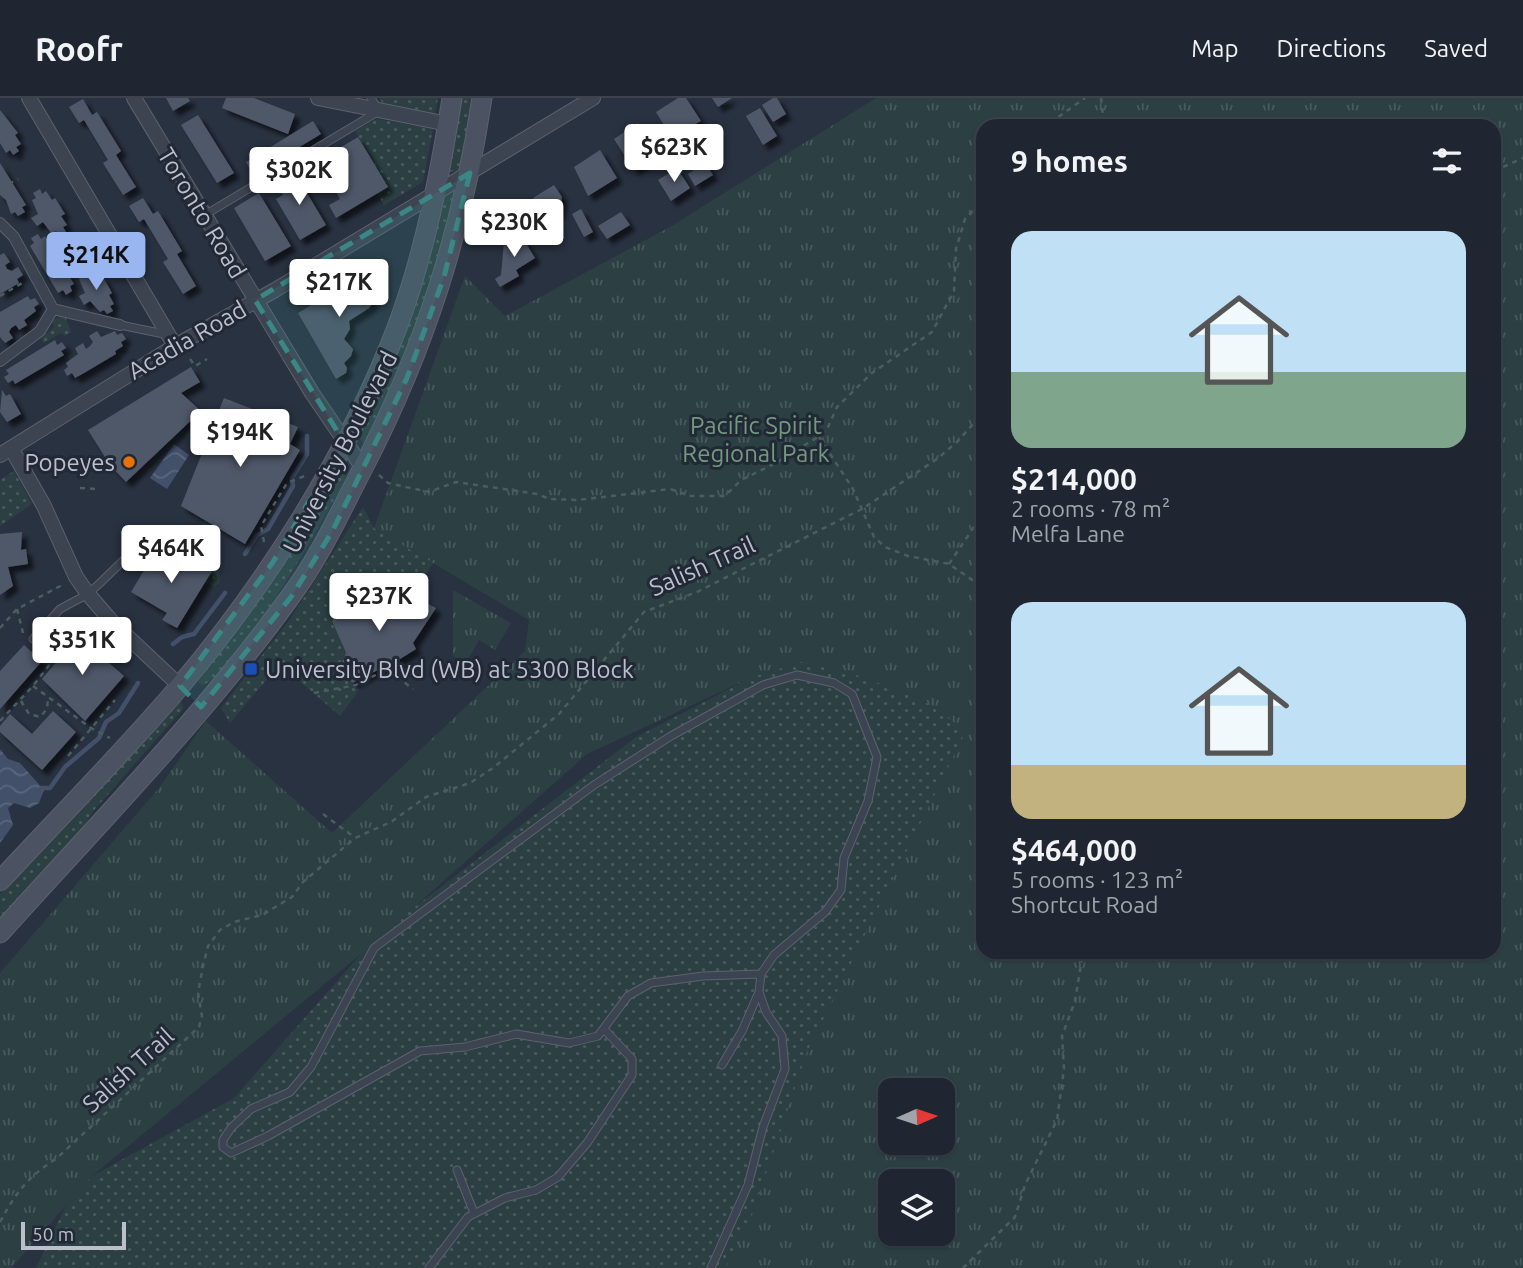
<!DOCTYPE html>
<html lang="en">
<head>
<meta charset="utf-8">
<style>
	body { margin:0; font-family:Ubuntu,sans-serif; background:#272e39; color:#f1f3f6; height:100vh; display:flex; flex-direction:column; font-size:26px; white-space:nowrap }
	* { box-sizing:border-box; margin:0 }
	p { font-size:23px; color:#a1a5ab }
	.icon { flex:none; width:38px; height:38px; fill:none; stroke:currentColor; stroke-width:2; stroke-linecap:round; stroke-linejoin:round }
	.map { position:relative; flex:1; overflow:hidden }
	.details { position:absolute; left:976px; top:21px; width:525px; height:840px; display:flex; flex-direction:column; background:#1f2631; border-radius:21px; box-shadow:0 2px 5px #0004,0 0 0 2px #3c434d }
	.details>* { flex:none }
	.needle { width:46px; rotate:87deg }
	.fabs { position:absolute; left:878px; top:980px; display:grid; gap:14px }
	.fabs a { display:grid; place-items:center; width:77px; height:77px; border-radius:14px; background:#1f2631; box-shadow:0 2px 5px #0004,0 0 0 2px #3c434d; font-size:35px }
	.scale { position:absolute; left:21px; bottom:18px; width:105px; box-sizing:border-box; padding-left:7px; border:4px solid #babfcb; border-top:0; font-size:19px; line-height:24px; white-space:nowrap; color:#babfcb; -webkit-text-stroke:5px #222936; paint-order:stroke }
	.price { position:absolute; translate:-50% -60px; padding:0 16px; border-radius:7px; background:#fff; color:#222; font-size:23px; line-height:46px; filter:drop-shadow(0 2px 4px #0008) }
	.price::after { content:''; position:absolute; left:50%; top:42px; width:21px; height:16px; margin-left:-10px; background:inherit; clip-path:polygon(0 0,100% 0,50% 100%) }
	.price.current { background:#99b6f0; color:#111 }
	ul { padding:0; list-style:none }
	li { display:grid; align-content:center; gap:14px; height:371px; padding:0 35px }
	li span { display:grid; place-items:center; height:217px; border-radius:21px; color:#555 }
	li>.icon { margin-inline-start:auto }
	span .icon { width:126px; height:126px; fill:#fffc; stroke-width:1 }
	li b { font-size:30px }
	h2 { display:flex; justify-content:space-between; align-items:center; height:84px; padding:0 35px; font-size:30px }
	header { display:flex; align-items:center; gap:42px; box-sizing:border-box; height:98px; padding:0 35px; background:#1f2631; border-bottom:2px solid #3c434d }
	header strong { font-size:33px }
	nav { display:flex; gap:38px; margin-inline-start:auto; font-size:24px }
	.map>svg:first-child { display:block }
</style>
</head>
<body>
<header>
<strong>Roofr</strong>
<nav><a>Map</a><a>Directions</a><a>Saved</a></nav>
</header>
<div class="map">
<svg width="1523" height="1170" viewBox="0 0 1523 1170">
	<defs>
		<pattern id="grass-dots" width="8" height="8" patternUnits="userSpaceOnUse" patternTransform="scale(1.75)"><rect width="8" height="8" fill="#2c4043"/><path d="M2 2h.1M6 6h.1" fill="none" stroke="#485a5d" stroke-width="1.8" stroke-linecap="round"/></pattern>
		<pattern id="park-tufts" width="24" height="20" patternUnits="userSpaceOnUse" patternTransform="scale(1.75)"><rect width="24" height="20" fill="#2c4043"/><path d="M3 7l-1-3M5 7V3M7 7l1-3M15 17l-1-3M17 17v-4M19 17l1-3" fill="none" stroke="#485a5d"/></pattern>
		<pattern id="water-waves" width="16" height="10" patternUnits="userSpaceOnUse" patternTransform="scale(1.75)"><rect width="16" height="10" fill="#42506a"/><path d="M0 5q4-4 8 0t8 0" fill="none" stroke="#5b677e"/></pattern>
		<filter id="shadow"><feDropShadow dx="5.5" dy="5.5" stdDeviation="2" flood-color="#0009"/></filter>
	</defs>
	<rect width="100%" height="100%" fill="#293241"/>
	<path fill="url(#grass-dots)" d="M379,0H438L435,16L385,9Z
		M458,0H478L467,66L458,73L447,74Z
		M376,21L433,31L423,84L384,107L377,95L388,89L355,33Z
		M459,93L426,215L365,348L357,336L439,103L451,94Z
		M61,218H65L71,234L65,238L61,235L44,245L41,240L54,229L52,223Z
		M209,314L203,338H184L189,329Z
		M341,365L346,378L343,386C322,423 236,578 202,587L198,584L248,518Z
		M14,373L32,406L0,428V382Z
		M363,409L374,430L433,465L399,517L363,493L332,523L348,559L342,563L352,585L359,592L340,618L280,566L230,625L221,610L288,524Z
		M205,422L219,431L215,437L219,440L210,447L198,434Z
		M184,439L196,449L181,462L172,457Z
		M201,453L219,473L220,484L214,489L205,484L212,473L193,463V456Z
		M801,564L851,575L920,600L966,632L754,1127L731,1170H36L76,1087L234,1000L377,838L636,639L752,579Z
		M177,602L182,604L183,611L95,711L77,738L0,829V796Z"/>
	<path fill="url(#park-tufts)" fill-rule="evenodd" d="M876,0H1523V1170H725L749,1126L807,954L966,633L920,600L851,575L801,564L752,579L587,656L361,856L92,1078L11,1170H0V875L159,690L206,623L332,735L525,553L529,522L374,430L465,178L505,218L670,129ZM984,28H1494V854H984ZM891,992H943V1045H891ZM891,1083H943V1136H891Z
		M453,492L511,525L495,552L479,542L466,565L453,558Z"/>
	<path fill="url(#water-waves)" d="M174,346L189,357L167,391L150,380Z
		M0,651L8,661L20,665L44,692L39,705L30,710L14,705L8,710L13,727L0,745Z"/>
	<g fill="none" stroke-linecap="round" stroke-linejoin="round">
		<path stroke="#42506a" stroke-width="4.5" d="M245,456L257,437L268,431L293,388L292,380L307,356V338
			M173,546L182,539L194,536L225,495
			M41,690H50L65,669L99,640L106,624L119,615L138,585"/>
	</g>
	<path fill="#4f5969" filter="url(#shadow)" d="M166,0H188L190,3L173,13Z
		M226,0H254L295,16L288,36L222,10Z
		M678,0H686L701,23L671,39L656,14Z
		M712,0H732L718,9Z
		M773,0H777L786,16L773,24L762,7Z
		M83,1L92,17L97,14L121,53L116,57L136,89L123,97L103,65L108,62L84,22L79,25L69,9Z
		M760,10L777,38L763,47L746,18Z
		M0,12L18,35L15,37L21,46L16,49L19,53L13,57L10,52L6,55L0,45Z
		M198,17L234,75L217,85L181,27Z
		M313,23L321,36L253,77L246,64Z
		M638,25L658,56L634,72L614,41Z
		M358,39L388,89L336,120L329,107L340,101L318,63Z
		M600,52L617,80L588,98L574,69Z
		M0,65L26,107L22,109L25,114L18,118L15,114L11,116L6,102L0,97Z
		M705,65L713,77L695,88L688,76Z
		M677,70L690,90L671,103L658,82Z
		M294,73L326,127L300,142L276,101L283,97L275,84Z
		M554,87L562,99L559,115L545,124L533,100Z
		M40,91L42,96L46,93L52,102L55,100L65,116L61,118L67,127L63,129L66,134L59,138L56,133L52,136L43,124L37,128L31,120L38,116L32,102L36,100L33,95Z
		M259,95L291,148L265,163L234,110Z
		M143,100L153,116L158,113L182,153L177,156L196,188L183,196L163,164L168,161L144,121L139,124L129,108Z
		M581,111L593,134L584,139L572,116Z
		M621,114L630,127L607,141L598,128Z
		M519,134L535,160L516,172L519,178L500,189L495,181L501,177L504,144Z
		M38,136L41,141L45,138L74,186L70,188L72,193L66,197L63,192L58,195L30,148L34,145L31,140Z
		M4,155L10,164L5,167L7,171L12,173L18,169L23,177L17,181L19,185L0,196V157Z
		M87,170L90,175L94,172L99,181L103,179L112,195L109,197L114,206L110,208L113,213L107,216L104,212L100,214L90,203L84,207L79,198L85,195L79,181L83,178L81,174Z
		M372,171L380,182L379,188L370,195L373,205L369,210L349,223L350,231L344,241L353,251L351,258L344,265L347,270L346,275L336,281L298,215Z
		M28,198L30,202L35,200L39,206L34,209L36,213L24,222L27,227L19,232L16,227L11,230L9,234L13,240L5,245L0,239V214Z
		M97,233L101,239L115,233L117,237L122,235L126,241L121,244L123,248L115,253L116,256L84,275L75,280L72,275L67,278L64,272L68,269L66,265L78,256L75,250L83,245L86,251L90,248L93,244L89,238Z
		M55,242L57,247L62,244L66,250L61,253L64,257L15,286L13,282L8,285L4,279L9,276L6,272Z
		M191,269L200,284L181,295L201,313L126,384L110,367L88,332Z
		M2,292L6,298L10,296L21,316L7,324L0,314Z
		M224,300L298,329L290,346L300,352L245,446L181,408Z
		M22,434L21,452L26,451L28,466L8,469L13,488L0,497V436Z
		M158,449L194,470L198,464L212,473L177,530L162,522L167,515L131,494Z
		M363,493L399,517L414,494L422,498L420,502L436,510L413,545L416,551L400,561L395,572L388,567L352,585L342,563L348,559L332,523Z
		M75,535L124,578L85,623L42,581L65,554L61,550Z
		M24,547L42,563L0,611V573Z
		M53,613L76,634L42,672L0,634V628L10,616L32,636Z"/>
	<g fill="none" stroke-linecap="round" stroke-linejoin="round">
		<g stroke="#5b626e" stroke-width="9">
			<path id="service" d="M203,118L379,13L371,0
				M120,227L169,237
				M33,541L60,511L88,496L100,485L132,454L138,442
				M722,967L742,933L759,894L761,876L774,857L825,814L841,792L844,760L868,703L877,659L852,596L834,585L797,577L763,587L671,638L594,687L374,850L311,969L290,994L251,1011L231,1030L223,1042V1049L231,1055L268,1038L420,953L465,949L516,936L569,945L598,938L628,898L651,885L703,878L761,876
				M457,1072L474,1115
				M429,1170L468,1119L505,1100L536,1092L558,1079L587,1045L632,977V961L604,931
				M711,1170L748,1087L763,1029L785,971L782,938L766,914L759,894"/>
		</g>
		<g stroke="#5b626e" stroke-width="12">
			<path id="pedestrian" d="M0,125L14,139L53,211
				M53,211L120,227
				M0,263L40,233L53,211"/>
		</g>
		<g stroke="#5b626e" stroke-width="16">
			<path id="minor" d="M29,0L175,248
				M134,0L312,295L363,370
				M318,0L448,26
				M11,350L44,408L76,479L88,496L113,525L180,588
				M0,357L175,248L275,192L593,0"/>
		</g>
		<g stroke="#5b626e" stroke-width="21">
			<path id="secondary" d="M0,783C60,718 123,655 180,588C268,484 350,354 398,227C425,154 440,76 452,0
				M0,835C97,727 205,617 290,499C320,459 340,414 363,370C425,250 462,134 482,0"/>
		</g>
		<path stroke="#4b5d60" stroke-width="2.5" stroke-dasharray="5 5" stroke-linecap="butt" d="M1101,0L1104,28
			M1041,28L1050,25L1085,0
			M1494,73L1523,60
			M0,91L18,81
			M0,198L24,184
			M190,261L195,268L207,261
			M819,339L853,391L874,439L885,449L908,458L949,466L984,490
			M379,377L388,385L429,394L456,384L538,396L549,401L578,402L670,391L691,398H725L741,382L774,366L818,339L828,329L837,309L872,275L932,234L954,193L956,151L965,121L984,101
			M80,390L97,391
			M264,444L261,428L287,385L307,377
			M949,466L984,414
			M17,511L23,535
			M0,530L17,511L64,486
			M36,551L55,557
			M33,588L91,630L110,640
			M314,595L356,587L387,571L413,591
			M21,603L29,616L40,619L47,611L48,601
			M0,623L33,588L88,517
			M68,658L115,602
			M323,716L354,739
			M0,1124C17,1093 27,1080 57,1060L199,929L202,918L198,895L203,868L208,848L220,832L234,824L262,817L292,799L303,784L355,740L391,724L426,699L470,685L493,670L559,616L644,514L697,494L862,411L937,361L958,343L984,314
			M963,1170L1015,1119L1025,1087L1057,1022L1064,971L1062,938L1075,903L1083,854"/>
		<use href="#service" stroke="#3d4451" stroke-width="7"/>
		<use href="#pedestrian" stroke="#3d4451" stroke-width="10"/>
		<use href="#minor" stroke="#3d4451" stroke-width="14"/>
		<use href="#secondary" stroke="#4b5363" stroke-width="19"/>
	</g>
	<path fill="#3a8885" fill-opacity="0.2" stroke="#3a8885" stroke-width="5" stroke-dasharray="14 9" stroke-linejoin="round" d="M470,75L444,179L407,280L332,434L291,499L201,609L180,588L273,464L344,344L255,202Z"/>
	<circle fill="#e8710a" stroke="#222936" stroke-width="2.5" cx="129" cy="364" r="7"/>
	<rect fill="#1a4fb4" stroke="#222936" stroke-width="2.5" x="244" y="564" width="14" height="14" rx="3.5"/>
	<g text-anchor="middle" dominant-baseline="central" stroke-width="6" stroke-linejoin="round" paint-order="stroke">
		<g font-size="24" fill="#babfcb" stroke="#222936">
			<text transform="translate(202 115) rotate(59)">Toronto Road</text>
			<text transform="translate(187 242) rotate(-30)">Acadia Road</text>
			<text transform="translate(340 354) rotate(-63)">University Boulevard</text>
			<text transform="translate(702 468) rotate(-24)">Salish Trail</text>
			<text transform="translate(128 972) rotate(-42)">Salish Trail</text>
		</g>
		<g font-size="24" fill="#739a7e" stroke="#222936">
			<text x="756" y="327">Pacific Spirit<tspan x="756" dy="28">Regional Park</tspan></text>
		</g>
		<g font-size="24" fill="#babfcb" stroke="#222936" text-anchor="end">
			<text x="115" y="364">Popeyes</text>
			<text x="265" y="571" text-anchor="start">University Blvd (WB) at 5300 Block</text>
		</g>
	</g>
</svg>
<div class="fabs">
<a><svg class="needle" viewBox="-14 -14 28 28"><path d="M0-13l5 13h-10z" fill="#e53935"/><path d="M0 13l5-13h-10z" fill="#a1a5ab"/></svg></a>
<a><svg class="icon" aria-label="layers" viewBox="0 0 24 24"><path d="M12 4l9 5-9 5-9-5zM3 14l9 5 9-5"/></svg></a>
</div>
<div class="scale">50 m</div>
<b class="price" style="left:674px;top:86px">$623K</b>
<b class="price" style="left:299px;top:109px">$302K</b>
<b class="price" style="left:514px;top:161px">$230K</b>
<b class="price current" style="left:96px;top:194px">$214K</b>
<b class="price" style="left:339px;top:221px">$217K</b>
<b class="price" style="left:240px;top:371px">$194K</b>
<b class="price" style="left:171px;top:487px">$464K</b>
<b class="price" style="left:379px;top:535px">$237K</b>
<b class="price" style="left:82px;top:579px">$351K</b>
<section class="details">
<h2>9 homes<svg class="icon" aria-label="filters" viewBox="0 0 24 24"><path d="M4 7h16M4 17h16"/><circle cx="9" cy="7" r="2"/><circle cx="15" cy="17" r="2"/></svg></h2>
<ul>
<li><span style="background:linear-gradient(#bfe0f5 65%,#7fa58c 0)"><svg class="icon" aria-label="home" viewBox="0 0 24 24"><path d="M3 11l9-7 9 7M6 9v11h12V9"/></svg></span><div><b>$214,000</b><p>2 rooms · 78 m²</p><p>Melfa Lane</p></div></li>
<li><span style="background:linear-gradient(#bfe0f5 75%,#c2b280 0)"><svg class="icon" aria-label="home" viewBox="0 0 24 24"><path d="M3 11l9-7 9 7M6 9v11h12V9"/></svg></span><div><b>$464,000</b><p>5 rooms · 123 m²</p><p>Shortcut Road</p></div></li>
</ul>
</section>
</div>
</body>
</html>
